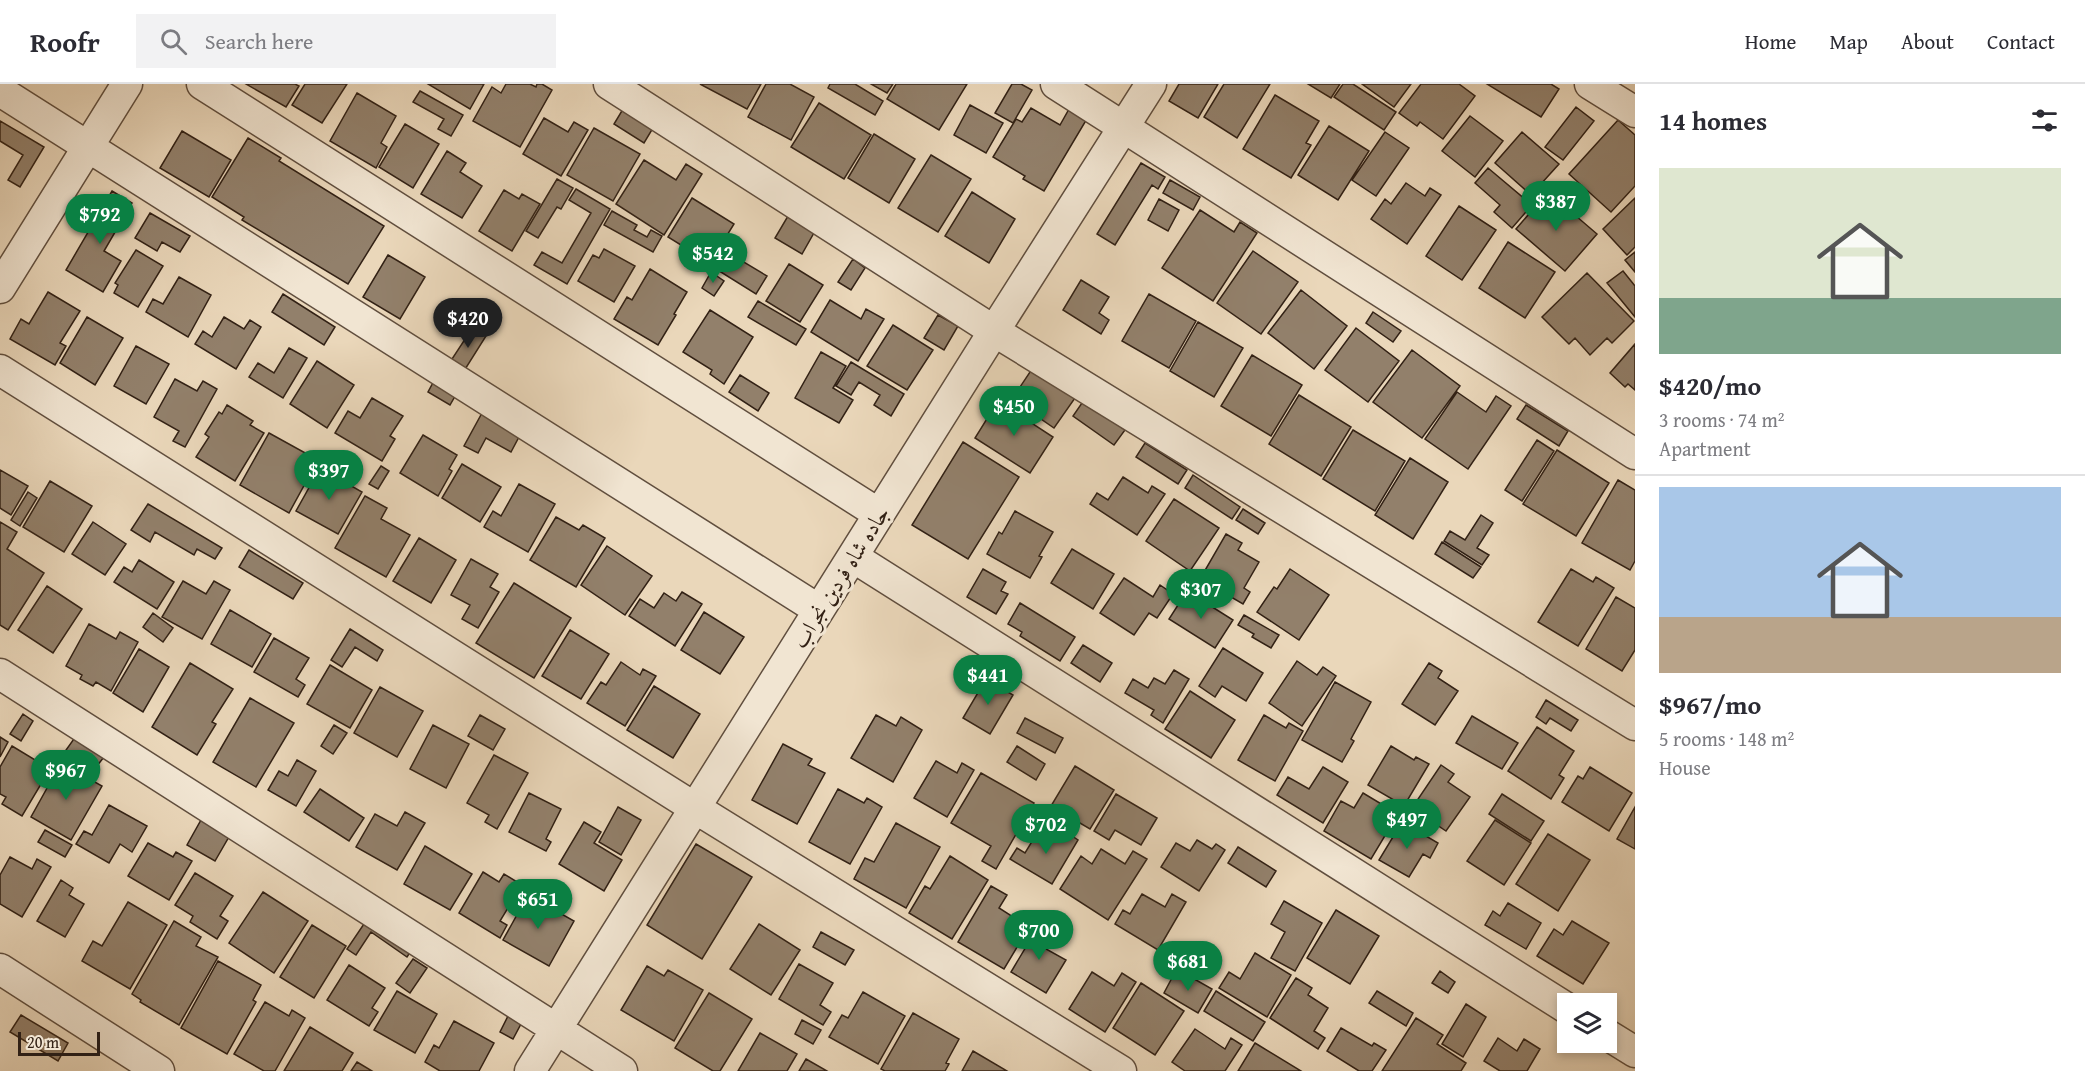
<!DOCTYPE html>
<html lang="en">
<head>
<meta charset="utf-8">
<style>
	body { margin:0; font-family:"Gentium Book Plus",Amiri,serif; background:#f2f2f3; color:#2b2b33; height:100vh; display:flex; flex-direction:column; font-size:22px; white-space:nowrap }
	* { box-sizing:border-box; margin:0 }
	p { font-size:20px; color:#7c7c81 }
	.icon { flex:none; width:33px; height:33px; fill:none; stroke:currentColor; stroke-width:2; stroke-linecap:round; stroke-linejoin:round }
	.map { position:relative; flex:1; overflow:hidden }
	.drawer { display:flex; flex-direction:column; background:#fff; width:450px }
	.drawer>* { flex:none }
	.tools { position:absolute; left:1557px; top:909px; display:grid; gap:12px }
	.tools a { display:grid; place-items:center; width:60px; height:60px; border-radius:0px; background:#fff; box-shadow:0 3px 9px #0003; font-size:30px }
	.scale { position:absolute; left:18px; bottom:15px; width:82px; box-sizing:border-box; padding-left:6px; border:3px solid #322115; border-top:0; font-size:16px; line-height:21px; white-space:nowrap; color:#322115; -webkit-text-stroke:4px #f1e5d2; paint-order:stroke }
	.price { position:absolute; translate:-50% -51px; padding:0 14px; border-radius:21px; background:#0b8043; color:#fff; font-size:20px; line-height:39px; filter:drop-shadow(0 2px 3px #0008) }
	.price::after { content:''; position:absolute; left:50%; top:36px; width:18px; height:14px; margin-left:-9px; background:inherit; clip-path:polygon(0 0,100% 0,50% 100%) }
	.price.current { background:#222; color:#fff }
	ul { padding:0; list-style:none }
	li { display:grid; align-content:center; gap:12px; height:318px; padding:0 24px }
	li+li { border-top:2px solid #e1e1e2 }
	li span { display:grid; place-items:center; height:186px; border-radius:0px; color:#555 }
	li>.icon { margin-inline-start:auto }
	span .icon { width:108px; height:108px; fill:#fffc; stroke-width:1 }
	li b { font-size:26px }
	h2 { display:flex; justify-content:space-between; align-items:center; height:72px; padding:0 24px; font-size:26px }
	header { display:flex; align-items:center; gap:36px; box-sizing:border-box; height:84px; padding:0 30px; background:#fff; border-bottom:2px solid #e1e1e2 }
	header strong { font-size:28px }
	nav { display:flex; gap:33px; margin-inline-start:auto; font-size:21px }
	.search { width:420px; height:54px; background:#f2f2f3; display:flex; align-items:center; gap:15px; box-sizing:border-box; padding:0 21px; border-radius:0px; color:#7c7c81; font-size:22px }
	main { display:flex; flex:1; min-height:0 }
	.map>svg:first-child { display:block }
</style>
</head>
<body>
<header>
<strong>Roofr</strong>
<div class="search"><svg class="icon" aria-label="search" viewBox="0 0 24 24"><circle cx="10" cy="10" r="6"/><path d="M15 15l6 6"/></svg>Search here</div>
<nav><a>Home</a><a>Map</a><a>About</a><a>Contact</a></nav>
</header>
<main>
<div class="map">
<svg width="1635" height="987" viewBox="0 0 1635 987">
	<rect width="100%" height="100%" fill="#ead7ba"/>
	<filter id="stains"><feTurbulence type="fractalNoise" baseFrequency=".00333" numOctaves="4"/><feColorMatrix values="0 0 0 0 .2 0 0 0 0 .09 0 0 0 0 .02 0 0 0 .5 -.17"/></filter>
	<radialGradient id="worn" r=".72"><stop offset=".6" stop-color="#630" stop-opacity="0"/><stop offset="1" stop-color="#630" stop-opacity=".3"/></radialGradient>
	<path fill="#92806b" stroke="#322115" stroke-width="1.5" d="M246,0H295L299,2L286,23Z
		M305,0H347L322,39L292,21Z
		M428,0H484L470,25Z
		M506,0H530L536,3L537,0H542L552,6L520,63L473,37L492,3L501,9Z
		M700,0H761L747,25Z
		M766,0H790L814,13L791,56L748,33Z
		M830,0H855L883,17L875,31L828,4Z
		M871,0H893L887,9Z
		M896,0H967L939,46L887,15Z
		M1012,0H1021L1032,6L1013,39L995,29Z
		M1179,0H1218L1198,34L1169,17Z
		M1224,0H1270L1237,54L1204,33Z
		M1308,0H1340L1331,14Z
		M1343,0H1353L1396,28L1384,46L1334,13Z
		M1362,0H1411L1394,23Z
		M1421,0H1459L1475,12L1443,55L1420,38L1417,42L1399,29Z
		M1487,0H1551L1559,5L1541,33Z
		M420,7L463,31L451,52L438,45L444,35L413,18Z
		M357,9L396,32L381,59L387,63L376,84L330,57Z
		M1275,11L1319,37L1306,59L1311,61L1291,94L1243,65Z
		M1073,18L1091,28L1044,107L1023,95L1025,92L993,73L1016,35L1022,38L1031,24L1060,41Z
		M819,19L871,51L844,95L791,63Z
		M970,21L1003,39L986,69L954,51Z
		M1576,23L1594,37L1563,76L1545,63Z
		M623,25L653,44L644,59L614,40Z
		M1470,32L1503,57L1475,93L1442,67Z
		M544,34L568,48L574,38L588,46L561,92L523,70Z
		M1618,36L1635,51V102L1611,128L1569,90Z
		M0,37L44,63L20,103L8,96L23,71L0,57Z
		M405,40L439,60L413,104L379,83Z
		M1329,42L1369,67L1338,116L1298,91Z
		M594,44L640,70L613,117L567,91Z
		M182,47L231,76L209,113L160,84Z
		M1385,48L1409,64L1376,112L1352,96Z
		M1522,48L1559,80L1531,111L1495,79Z
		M874,50L915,75L889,119L848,94Z
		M248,54L281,74L279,77L384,142L348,200L242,136L244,133L212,113Z
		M447,67L466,79L460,88L482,102L462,134L421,110Z
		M931,71L971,95L938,148L898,124Z
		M644,76L676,96L686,80L702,90L664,151L616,120Z
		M1141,79L1165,93L1158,105L1152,101L1115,161L1097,150Z
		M1488,84L1532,121L1512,144L1494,128L1500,121L1475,99Z
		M557,95L573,104L561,125L557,123L538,154L526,147Z
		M1170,96L1200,113L1193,126L1163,109Z
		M1406,99L1425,112L1430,104L1441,111L1407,160L1371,135L1385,115L1391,120Z
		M576,105L610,125L567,200L534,181L542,168L562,179L591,129L569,116Z
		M504,106L519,115L522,110L540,120L512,167L479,147Z
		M112,107L132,119L104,167L121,177L103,208L66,186Z
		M972,108L1015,135L989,179L945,152Z
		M1548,108L1597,150L1565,187L1516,145Z
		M692,114L734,140L721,161L726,164L715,182L668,153Z
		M1635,114V163L1627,171L1603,145Z
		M1159,115L1179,126L1168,147L1148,136Z
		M1459,122L1496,146L1462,196L1426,172Z
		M1200,126L1234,148L1240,138L1257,149L1213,217L1162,184Z
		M612,127L637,141L634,146L647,153L651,146L662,152L653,168L604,141Z
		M150,129L190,152L180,168L162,158L157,167L135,154Z
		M788,132L815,147L802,170L775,154Z
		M1508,158L1555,188L1525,234L1479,204Z
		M604,165L635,182L614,218L578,197L593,171L599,174Z
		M136,166L163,182L138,223L114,209L118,201L115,199Z
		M1253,167L1298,198L1261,250L1217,219Z
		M727,168L767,192L756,210L716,185Z
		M1635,168V188L1625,176Z
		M388,171L425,193L400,235L363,213Z
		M853,175L865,184L851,206L838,198Z
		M789,180L823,201L800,238L766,217Z
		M650,185L687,208L674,230L676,231L658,261L614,235L627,213L632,216Z
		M1623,187L1635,202V233L1607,199Z
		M711,188L724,197L714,212L702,204Z
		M1587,189L1634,237L1612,259L1607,254L1590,271L1575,254L1569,260L1542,233Z
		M179,193L211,211L188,253L146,228L153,215L163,220Z
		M1081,196L1109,213L1099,229L1109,236L1101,250L1063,226Z
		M1301,206L1347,242L1314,285L1268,249Z
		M48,208L80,227L60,259L66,262L55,281L10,255L21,235L29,240Z
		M283,210L335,243L324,261L272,228Z
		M1149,210L1196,237L1169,284L1122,257Z
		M830,216L861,235L866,225L884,235L858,277L811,248Z
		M758,217L806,245L796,261L748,233Z
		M710,226L753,253L724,300L710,290L712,286L683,268Z
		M1373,228L1401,247L1393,258L1366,239Z
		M938,231L958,242L944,266L924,254Z
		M87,233L123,254L95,301L60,279Z
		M224,233L244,245L250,236L261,243L236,285L195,260L203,247L212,253Z
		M1198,238L1243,264L1214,313L1170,287Z
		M893,241L933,266L907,306L867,282Z
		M473,243L486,252L464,287L450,278Z
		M1356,244L1399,277L1368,318L1325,286Z
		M1635,260V306L1628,300L1625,303L1610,289Z
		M136,262L169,280L146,320L114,302Z
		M289,264L307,274L283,314L249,293L258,279L274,289Z
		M1412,266L1460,302L1422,354L1373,318Z
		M821,268L846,282L833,304L853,316L839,339L795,314Z
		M1252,271L1302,301L1271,352L1221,322Z
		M317,277L354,301L327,344L290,320Z
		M851,278L904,310L891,332L874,321L880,311L859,298L851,311L836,302Z
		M1032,285L1075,314L1054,344L1012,315Z
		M740,291L769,309L758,327L729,308Z
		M175,295L197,307L203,297L217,305L185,363L173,357L179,347L154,333Z
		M435,295L458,307L450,321L428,308Z
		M1457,308L1486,328L1496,312L1511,322L1468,385L1425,355Z
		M1299,311L1351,343L1321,392L1269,360Z
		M372,314L403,332L390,352L395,355L382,377L335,349L348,327L360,334Z
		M1084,316L1125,346L1114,361L1073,332Z
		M998,317L1053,353L1030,389L975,354Z
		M227,321L253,337L250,341L264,349L235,397L196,373L209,353L205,350L219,328L222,330Z
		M1526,321L1568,347L1559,362L1517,335Z
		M482,329L520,351L511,368L486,354L478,369L464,362Z
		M1353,346L1405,377L1375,427L1323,395Z
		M269,349L318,376L289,429L240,401Z
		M423,351L457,371L449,385L452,387L438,412L400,389Z
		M1537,356L1554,367L1522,417L1505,406Z
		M963,358L1019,393L968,475L912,441Z
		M1145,359L1187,386L1178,400L1136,373Z
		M1557,366L1609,399L1576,452L1523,420Z
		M1410,374L1448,398L1413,455L1375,431Z
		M462,380L501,403L480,438L442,414Z
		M381,382L389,387L378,405L369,400Z
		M320,384L362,408L338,450L296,427Z
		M0,386L28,402L11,431L0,424Z
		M1193,391L1240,423L1232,435L1185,404Z
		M1123,393L1148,409L1152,402L1165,410L1137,451L1090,420L1097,409L1108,416Z
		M1618,396L1635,406V477L1630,486L1582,459Z
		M50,397L92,422L64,468L23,443Z
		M519,400L555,420L528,468L484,443L493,427L501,432Z
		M28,408L37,414L20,442L11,436Z
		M365,412L387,424L381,435L410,451L386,493L335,464Z
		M1174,415L1219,444L1190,487L1146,457Z
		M148,420L222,464L215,475L197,465L194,471L155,448L150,458L131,446Z
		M1243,425L1265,439L1258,450L1236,436Z
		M1015,427L1053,448L1039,472L1042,473L1030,494L987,470L999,448L1002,450Z
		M1481,431L1493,439L1477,464L1489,471L1482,481L1444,457L1450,447L1465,456Z
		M556,433L579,446L583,441L605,454L576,503L530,476Z
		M0,438L17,448L7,465L44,489L8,546L0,541Z
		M93,438L126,460L105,491L72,470Z
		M1226,450L1242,459L1238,466L1259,478L1244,504L1250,508L1243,520L1200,495Z
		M419,454L456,476L431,519L393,497Z
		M1442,458L1481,483L1473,494L1435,470Z
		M607,462L652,492L625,531L581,501Z
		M1072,465L1114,490L1093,525L1051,499Z
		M249,466L303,499L293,515L239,483Z
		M471,475L498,490L490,503L499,508L478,544L462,535L470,521L451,511Z
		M139,476L174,498L157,525L114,498L124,483L132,488Z
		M983,485L1006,498L1001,507L1008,510L996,530L967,513Z
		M1290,485L1329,511L1299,556L1257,528L1274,503L1277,505Z
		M1571,485L1593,498L1596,493L1614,504L1578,562L1538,538Z
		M1124,494L1153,513L1160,501L1173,510L1157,534L1149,529L1134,551L1100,529Z
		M183,497L206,510L214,497L230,506L202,555L162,533Z
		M514,499L571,534L534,594L476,559Z
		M47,502L82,525L53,569L18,546Z
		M1187,507L1233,536L1215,564L1169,535Z
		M682,508L702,520L675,562L629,532L640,515L654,524L664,509L676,517Z
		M1616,513L1635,524V566L1622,587L1586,565Z
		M1020,519L1075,553L1060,577L1020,552L1022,548L1008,540Z
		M230,526L271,550L252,583L211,560Z
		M704,528L744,553L720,590L681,566Z
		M153,529L173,544L163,558L143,543Z
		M1244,531L1279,551L1271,564L1252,553L1254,550L1238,541Z
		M89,540L116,555L120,548L138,558L111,607L96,598L93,602L80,595L82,591L66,582Z
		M350,545L383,566L377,577L355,563L342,583L331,576Z
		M570,546L609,570L581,615L542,592Z
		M274,554L309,574L296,595L305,601L298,613L254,588Z
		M1083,561L1112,579L1100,598L1071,579Z
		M1223,564L1263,589L1246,617L1222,602L1215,613L1199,602Z
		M139,565L169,583L143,628L113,609Z
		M1297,577L1317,591L1323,583L1336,592L1302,642L1269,619Z
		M621,578L640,591L643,585L656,592L625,642L587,619L601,598L606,601Z
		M190,579L233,605L212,638L216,640L197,671L152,643Z
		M1429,579L1442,587L1438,594L1458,607L1435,641L1402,620Z
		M330,581L372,606L350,644L307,620Z
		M1174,586L1189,595L1163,639L1151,631L1154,626L1125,609L1133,595L1148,604L1154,594L1165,600Z
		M986,595L1013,611L990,650L963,634Z
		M1335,598L1371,618L1351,655L1354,657L1342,678L1302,656Z
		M654,602L700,630L673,674L627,646Z
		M380,603L423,627L397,673L354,649Z
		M1190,607L1235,636L1211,674L1165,645Z
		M250,614L294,639L256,703L213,678Z
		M1546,616L1578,636L1571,647L1550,634L1546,640L1536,633Z
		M23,630L33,637L21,657L10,650Z
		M480,631L505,645L493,666L468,652Z
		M876,631L896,642L901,633L922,646L893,698L851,674Z
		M1264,631L1286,644L1289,639L1303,647L1275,697L1238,676Z
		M1472,632L1518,659L1502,685L1456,659Z
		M1025,634L1063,654L1055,669L1017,649Z
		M334,641L347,649L333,670L321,662Z
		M433,641L469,660L446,704L410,685Z
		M1537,643L1574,667L1559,691L1564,694L1551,715L1508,687Z
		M76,652L104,673L93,687L66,666Z
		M0,653L8,658L0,673Z
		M783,660L812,675L808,681L825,689L797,740L752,716Z
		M12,662L50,685L22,732L2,720L6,713L0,710V683Z
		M1017,662L1045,680L1036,696L1007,678Z
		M1391,662L1414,676L1416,673L1429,680L1404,722L1368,701Z
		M494,671L528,689L497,745L485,738L489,731L467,719Z
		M297,676L316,687L296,722L268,706L279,687L288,692Z
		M936,677L957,689L962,679L974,686L947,733L914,714Z
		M61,679L102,702L71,756L31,733Z
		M1441,681L1454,690L1448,698L1470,713L1446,747L1412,724Z
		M1075,682L1114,706L1090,745L1051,722Z
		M1323,683L1348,698L1323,739L1277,711L1288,693L1309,705Z
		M1590,683L1632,709L1609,747L1562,718L1578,692L1583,695Z
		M981,689L1034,719L996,785L982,777L991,762L951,739Z
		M320,705L364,734L349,757L304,728Z
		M838,705L864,719L867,714L882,723L850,780L809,758Z
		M529,709L561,725L546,755L551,758L546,767L509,748Z
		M1363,709L1398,730L1371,775L1324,747L1341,717L1354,724Z
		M1116,710L1157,734L1141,761L1115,746L1109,756L1094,747Z
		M1502,710L1544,737L1531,757L1489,730Z
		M109,721L147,742L132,768L120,760L109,779L76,760L84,747L92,751Z
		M618,723L641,736L621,771L599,758Z
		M1635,723V765L1617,755Z
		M405,728L425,739L397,786L356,763L375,730L397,742Z
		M201,736L230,751L215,777L187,761Z
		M1495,736L1531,759L1504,801L1467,777Z
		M584,738L601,748L594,759L622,776L604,807L559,780Z
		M1402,738L1438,759L1430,774L1423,770L1409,793L1379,776Z
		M896,739L940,763L906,824L854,795L865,774L874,778Z
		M45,746L72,761L65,773L38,758Z
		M1039,746L1060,758L1066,748L1078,756L1052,800L1010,775L1017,764L1025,769Z
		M1548,750L1590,776L1558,827L1516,800Z
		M1197,756L1212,765L1216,760L1225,766L1199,807L1161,783L1176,759L1190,767Z
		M148,759L173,773L176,768L192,777L169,816L128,792Z
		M696,760L752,793L702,875L647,841Z
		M425,762L472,790L450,826L404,800Z
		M1238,763L1276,787L1266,803L1228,779Z
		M1101,765L1125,780L1133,767L1147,775L1108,836L1060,805L1081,772L1092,780Z
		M950,772L988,796L952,855L909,829L925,802L930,805Z
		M10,773L32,785L37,775L51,783L22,833L0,820V791Z
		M483,788L499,798L504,790L522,801L500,837L507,841L500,854L459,829Z
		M195,789L233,812L220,832L228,837L217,855L190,838L193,832L175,821Z
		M61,796L73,804L69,811L84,820L65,853L37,837Z
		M991,802L1007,811L999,824L1029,843L1004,885L958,858Z
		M263,808L308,837L274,889L229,859Z
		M1142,810L1165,823L1172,810L1186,818L1158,866L1115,840L1123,826L1130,830Z
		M528,811L574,837L549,882L503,856Z
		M1284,817L1322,839L1295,887L1271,874L1285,848L1271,840Z
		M128,818L167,841L130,905L82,877L93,857L102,862Z
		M1508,819L1541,839L1526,865L1485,841L1493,827L1500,832Z
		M1336,826L1379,852L1350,900L1307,874Z
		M370,831L415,861L407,873L371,848L356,871L347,865Z
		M174,837L201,853L196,862L218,873L179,941L140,918L141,916L132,910Z
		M1572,837L1609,859L1583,900L1537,872L1554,845L1563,851Z
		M759,840L800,866L771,911L730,885Z
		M312,841L346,862L314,914L280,893Z
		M1039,841L1055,851L1046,865L1066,876L1046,909L1011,888Z
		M821,848L854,866L845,881L813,863Z
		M1255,869L1291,891L1267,933L1219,904L1229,888L1240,895Z
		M413,875L427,884L410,909L396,899Z
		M218,877L261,901L253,916L256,918L227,970L181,944Z
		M799,880L833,899L820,921L831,928L823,941L779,915Z
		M349,881L385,904L372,924L378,928L369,942L327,916Z
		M647,882L664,892L668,886L703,906L674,957L621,926Z
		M1440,887L1455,898L1448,909L1432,899Z
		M1092,888L1114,902L1122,889L1136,898L1105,948L1069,925Z
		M1182,888L1212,905L1198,929L1164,909L1173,892L1178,895Z
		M1296,894L1312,904L1308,911L1328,924L1314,947L1325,954L1318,965L1270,934Z
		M1141,899L1184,927L1155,971L1113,944Z
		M397,907L437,930L415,969L374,946Z
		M1216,907L1265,938L1253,957L1204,927Z
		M1377,907L1413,929L1406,942L1369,919Z
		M863,908L905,932L878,980L829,953L842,931L848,934Z
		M709,909L752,935L720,987H713L675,964Z
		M265,918L289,932L292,926L305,934L275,987H264L234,970Z
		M1466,920L1486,933L1463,973L1442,960Z
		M913,929L959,955L946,979L949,980L945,987H885L881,985Z
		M509,930L522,938L513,955L500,948Z
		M21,931L68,959L58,977L10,948Z
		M1416,934L1443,951L1437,960L1466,979L1461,987H1382Z
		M802,936L821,946L813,960L795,950Z
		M454,937L494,959L479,987H440L425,978L434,961L439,964Z
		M310,943L353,969L342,987H284Z
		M1341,944L1372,962L1374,959L1386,966L1372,987H1359L1327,967Z
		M1195,945L1225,965L1231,954L1242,961L1225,987H1185L1172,978Z
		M760,949L797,970L787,987H738Z
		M1498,954L1517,967L1524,955L1540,965L1527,987H1500L1484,977Z
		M1255,959L1301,987H1238Z
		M973,967L1007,987H962Z
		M806,975L827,987H799Z
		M357,978L372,987H351Z"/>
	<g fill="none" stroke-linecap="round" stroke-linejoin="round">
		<g stroke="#604e3e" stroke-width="33">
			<path id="minor" d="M202,0L879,430
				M609,0L994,247L1635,641
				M1056,0L1635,370
				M1590,0L1635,28
				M0,7L819,526
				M0,204L127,0
				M0,286L695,724L1121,987
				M853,473L1568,925
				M0,590L622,987
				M0,885L159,987
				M1606,950L1635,968
				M530,987L994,247L1151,0"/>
		</g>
		<use href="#minor" stroke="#f1e5d2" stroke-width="30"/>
	</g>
	<g text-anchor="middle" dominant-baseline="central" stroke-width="6" stroke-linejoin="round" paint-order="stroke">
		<g font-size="22" fill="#322115" stroke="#f1e5d2">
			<text transform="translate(840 493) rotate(-58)">جاده شاه فردین نجراب</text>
		</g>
	</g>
	<rect width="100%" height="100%" filter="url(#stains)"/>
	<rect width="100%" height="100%" fill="url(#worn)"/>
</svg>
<div class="tools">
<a><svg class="icon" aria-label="layers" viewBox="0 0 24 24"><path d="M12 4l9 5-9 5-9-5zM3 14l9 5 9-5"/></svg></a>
</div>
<div class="scale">20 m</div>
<b class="price" style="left:1556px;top:148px">$387</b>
<b class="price" style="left:100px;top:161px">$792</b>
<b class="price" style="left:713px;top:200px">$542</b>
<b class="price current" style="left:468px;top:265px">$420</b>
<b class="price" style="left:1014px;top:353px">$450</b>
<b class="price" style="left:329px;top:417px">$397</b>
<b class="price" style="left:1201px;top:536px">$307</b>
<b class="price" style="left:988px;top:622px">$441</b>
<b class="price" style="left:66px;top:717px">$967</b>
<b class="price" style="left:1407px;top:766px">$497</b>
<b class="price" style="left:1046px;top:771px">$702</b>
<b class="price" style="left:538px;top:846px">$651</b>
<b class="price" style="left:1039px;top:877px">$700</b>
<b class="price" style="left:1188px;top:908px">$681</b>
</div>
<section class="drawer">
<h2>14 homes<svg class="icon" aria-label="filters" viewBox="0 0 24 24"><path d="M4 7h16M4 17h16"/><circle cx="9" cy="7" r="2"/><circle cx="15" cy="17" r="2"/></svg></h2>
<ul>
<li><span style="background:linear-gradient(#dfe7d0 70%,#7fa58c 0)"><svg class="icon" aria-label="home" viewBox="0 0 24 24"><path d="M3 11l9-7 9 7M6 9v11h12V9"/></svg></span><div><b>$420/mo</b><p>3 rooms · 74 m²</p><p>Apartment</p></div></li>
<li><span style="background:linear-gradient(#a9c7e8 70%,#b9a48a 0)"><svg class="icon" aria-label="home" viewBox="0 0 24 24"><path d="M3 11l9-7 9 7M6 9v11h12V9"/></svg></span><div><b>$967/mo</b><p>5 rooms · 148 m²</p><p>House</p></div></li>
</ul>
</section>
</main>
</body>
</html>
